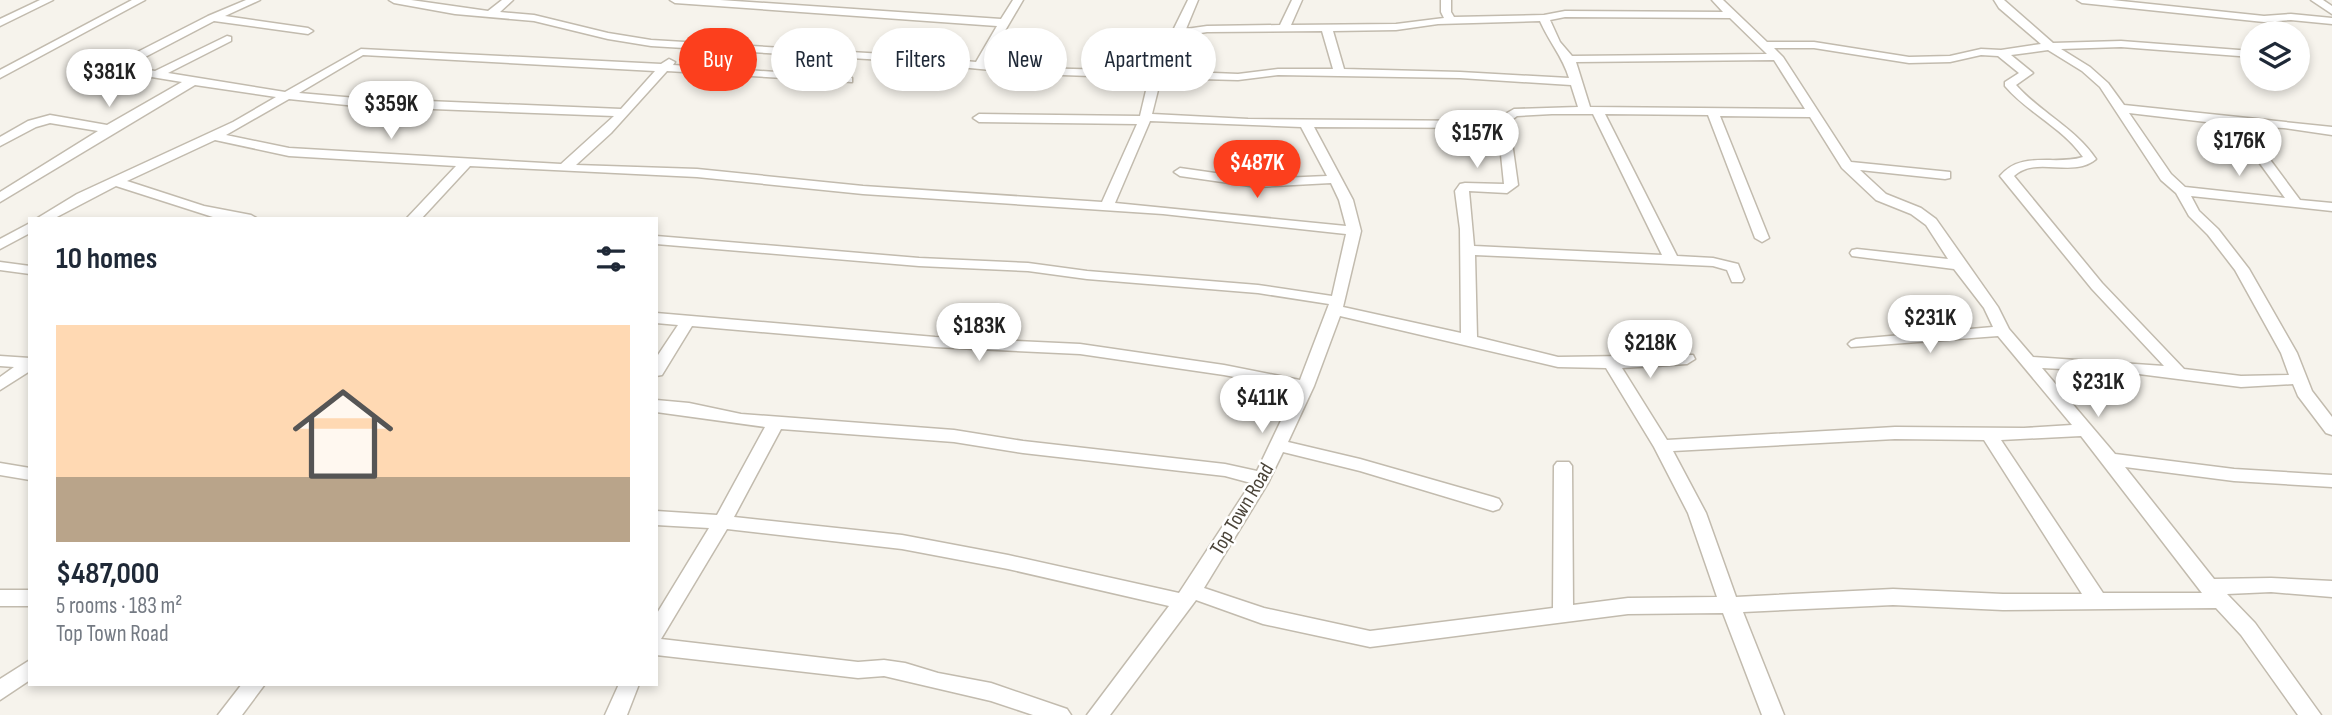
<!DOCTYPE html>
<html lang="en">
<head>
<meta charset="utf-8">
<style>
	body { margin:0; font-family:"Sofia Sans Condensed",sans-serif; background:#f6f6f7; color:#1f2937; height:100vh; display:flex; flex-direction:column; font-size:26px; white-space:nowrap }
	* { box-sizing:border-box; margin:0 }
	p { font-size:23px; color:#747a83 }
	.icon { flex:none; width:38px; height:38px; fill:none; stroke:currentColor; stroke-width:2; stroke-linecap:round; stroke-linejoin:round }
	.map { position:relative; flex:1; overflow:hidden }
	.details { position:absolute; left:28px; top:217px; width:630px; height:469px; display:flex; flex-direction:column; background:#fff; border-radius:0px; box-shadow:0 4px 10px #0003 }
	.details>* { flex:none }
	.banner { position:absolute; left:679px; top:28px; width:665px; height:63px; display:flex; gap:14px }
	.buttons { position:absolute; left:2240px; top:21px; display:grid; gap:14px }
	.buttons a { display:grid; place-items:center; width:70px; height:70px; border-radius:50%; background:#fff; box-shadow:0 4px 10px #0003; font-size:35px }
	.price { position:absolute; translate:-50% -60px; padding:0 16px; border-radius:24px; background:#fff; color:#222; font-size:23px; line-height:46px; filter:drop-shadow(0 2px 4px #0008) }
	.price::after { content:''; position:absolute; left:50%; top:42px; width:21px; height:16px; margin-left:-10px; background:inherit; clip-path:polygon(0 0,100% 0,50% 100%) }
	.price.on { background:#fc3f1d; color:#fff }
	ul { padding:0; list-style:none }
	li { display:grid; align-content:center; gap:14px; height:371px; padding:0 28px }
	li span { display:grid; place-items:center; height:217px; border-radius:0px; color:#555 }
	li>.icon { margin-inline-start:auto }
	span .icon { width:126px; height:126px; fill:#fffc; stroke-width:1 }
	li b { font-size:30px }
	h2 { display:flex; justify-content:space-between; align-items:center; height:84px; padding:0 28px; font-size:30px }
	.chip { padding:0 24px; border-radius:32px; background:#fff; box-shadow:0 4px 10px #0003; font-size:24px; line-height:63px }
	.chip.on { background:#fc3f1d; color:#fff }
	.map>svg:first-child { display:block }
</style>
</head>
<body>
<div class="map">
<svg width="2332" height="715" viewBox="0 0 2332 715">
	<rect width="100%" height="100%" fill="#f6f3ec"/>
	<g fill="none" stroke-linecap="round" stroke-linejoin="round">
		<g stroke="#c2bbae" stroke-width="3">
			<path id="minor" d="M40,0H53L0,26V19Z
				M132,0H145L0,78V70Z
				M246,0H260L225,16L308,28L313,31L308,34L214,21L126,67L155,71L227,36L231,37V41L168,73L285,92L361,49L661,64L669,59L675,62L673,65L848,77L852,78V82L667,71L611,133L576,165L697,169L863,186L1102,202L1137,124L979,122L973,118L979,114L1140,116L1149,78L1033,74L884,60L651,46L608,39L534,21L455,14L394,3L389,0H411L488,11L502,0H513L500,12L534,15L608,33L651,40L884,54L976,62L997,26L675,3L670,0H720L1001,19L1013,0H1023L986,63L1033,68L1153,71L1188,0H1198L1186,29L1207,26L1280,25L1292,0H1302L1291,25L1396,24L1444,18L1441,12V0H1451V12L1454,17L1544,15L1565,11L1723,12L1712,0H1723L1767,42H1814L1909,57L1950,56L1981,49L2001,50L2041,44L1999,8L1994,0H2004L2053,43L2121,41L2252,51V57L2121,47L2061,49L2090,67L2108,83L2124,105L2332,127V135L2284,128L2245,126L2300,200L2332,203V211L2191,196L2199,211L2218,229L2249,269L2297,353L2312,391L2332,417V435L2326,433L2298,396L2293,384L2241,387L2123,372L2042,368L2115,454L2234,469L2332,475V487L2234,481L2125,467L2214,579L2271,578L2332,581V597L2271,592L2227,594L2255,623L2321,715H2298L2241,635L2216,608L2003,610L1893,605L1743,612L1784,715H1762L1723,613L1628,614L1370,647L1263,624L1196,600L1110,715H1087L1169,606L1008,569L902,549L727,529L661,639L858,662L884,660L905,663L938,673L991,683L1067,709L1071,715H1033L991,701L884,676L858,678L656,655V615L709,528L656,525V511L717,515L765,427L656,412V400L689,403L741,414L954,430L1023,441L1225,464L1257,471L1296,389L1224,375L1080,354L935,347L692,326L662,375L656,376V358L678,325L656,323V313L935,337L1080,344L1224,365L1300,380L1329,304L1258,293L1087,279L1028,271L919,266L656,244V236L919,258L1028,263L1087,271L1258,285L1332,296L1346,234L1163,214L863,194L697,177L470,166L421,219H406L456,166L289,156L215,140L127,181L204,206L251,215L258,219L216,218L116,186L53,219H36L77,194L233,122L276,97L195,85L0,202V192L98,131L50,123L36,127L0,146V137L28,121L50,115L107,125L182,82L115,71L114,64L208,16ZM1565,17L1730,18L1767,54L1572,56L1560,42L1550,20ZM1540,21C1549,42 1563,57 1569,78L1460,72L1344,69L1333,31L1396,30L1438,24ZM1322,31L1333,69H1278L1238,74L1164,71L1182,36L1207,32ZM1774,48H1814L1909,63L1950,62L1981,55L1998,56L2019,73L2005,82V86C2028,113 2063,128 2083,157C2054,166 2022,150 2000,176L2092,289L2164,366L2033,357L2009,329L1998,307L1936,219L1921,208L1886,194L1860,170L1945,179L1950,178V172L1851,162L1783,57ZM2048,50L2082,71L2100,87L2161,180L2176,193L2189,216L2208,235L2235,270L2281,353L2289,375L2241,376L2184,369L2102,283L2014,176C2036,155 2073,179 2096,159C2075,128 2041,113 2016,85L2033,73L2011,55ZM363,55L655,71L621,109L356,98L299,93ZM1774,60L1805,109L1590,107L1576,62ZM1278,75L1460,78L1571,85L1578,107L1514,109L1495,120L1480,121L1248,119L1152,114L1161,78L1238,80ZM289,99L356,106L614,116L561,164L289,148L226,135ZM2129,113L2232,125L2285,198L2185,187L2171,174ZM1552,114H1593L1662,255L1474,246L1469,191L1507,193L1518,185L1511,135L1505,125L1517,116ZM1605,114L1708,115L1755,238L1762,242L1769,238L1720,116L1810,117L1842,168L1876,200L1911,214L1926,225L1948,259L1857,249L1852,250L1850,253L1852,256L1954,269L1984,308L1993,327L1856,339L1851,341L1848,344L1851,347L1998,336L2072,425L2024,428L1895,427L1667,440L1622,368L1687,364L1695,359L1693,355L1558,357L1477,337L1475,255L1713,266L1727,270L1732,282H1742L1744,279L1738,264L1713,258L1677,256ZM1150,121L1301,127L1327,176L1257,179L1180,168L1174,172L1180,176L1257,187L1331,183L1339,200L1346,226L1115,203ZM1314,127L1494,128L1499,135L1504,184L1465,183L1460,184L1455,191L1460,229L1461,333L1343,307L1361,231L1353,200ZM1340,316L1558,367L1606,368L1654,447L1688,513L1717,597L1628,598L1573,605L1572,466L1569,462H1557L1554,466L1553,608L1370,631L1264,608L1204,588L1268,483L1283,452L1360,471L1493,511L1499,509L1502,504L1499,499L1493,497L1360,459L1288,442L1314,386ZM781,429L954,442L1023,453L1225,476L1251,483L1179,593L1008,555L902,535L734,517ZM2081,436L2202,593H2103L2001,440ZM1895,439L1984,440L2082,594H2003L1893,589L1736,597L1706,513L1673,451Z
				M2077,0H2112L2264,16L2291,14L2332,18V24L2291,20L2264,22L2082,3Z
				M2311,0H2323L2332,6V14Z
				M30,223V233L0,249V239Z
				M0,262L30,266V274L0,270Z
				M0,356L30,358V371L0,390V377L14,367L0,366Z
				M0,463L30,468V480L0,475Z
				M0,590H30V606H0Z
				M30,660V680L0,700V679Z
				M242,684H265L242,715H218Z
				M619,684H639L627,715H605Z"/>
		</g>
		<use href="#minor" fill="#fff" fill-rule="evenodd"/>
	</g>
	<g text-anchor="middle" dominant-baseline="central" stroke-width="5" stroke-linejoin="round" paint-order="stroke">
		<g font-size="21" fill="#4b4439" stroke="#fff">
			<text transform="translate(1242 509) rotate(-59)">Top Town Road</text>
		</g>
	</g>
</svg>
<div class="buttons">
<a><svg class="icon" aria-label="layers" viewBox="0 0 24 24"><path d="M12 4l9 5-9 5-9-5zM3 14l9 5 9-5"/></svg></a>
</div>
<b class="price" style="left:109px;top:109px">$381K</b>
<b class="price" style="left:391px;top:141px">$359K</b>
<b class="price" style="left:1477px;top:170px">$157K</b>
<b class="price" style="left:2239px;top:178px">$176K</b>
<b class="price on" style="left:1257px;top:200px">$487K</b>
<b class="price" style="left:1930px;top:355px">$231K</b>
<b class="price" style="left:979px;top:363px">$183K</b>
<b class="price" style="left:1650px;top:380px">$218K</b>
<b class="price" style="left:2098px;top:419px">$231K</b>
<b class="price" style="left:1262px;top:435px">$411K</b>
<div class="banner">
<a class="chip on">Buy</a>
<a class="chip">Rent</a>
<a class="chip">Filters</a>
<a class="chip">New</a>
<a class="chip">Apartment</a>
</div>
<section class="details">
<h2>10 homes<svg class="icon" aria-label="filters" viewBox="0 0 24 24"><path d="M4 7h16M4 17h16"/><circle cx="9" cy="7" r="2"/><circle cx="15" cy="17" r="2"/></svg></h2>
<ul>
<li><span style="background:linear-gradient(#ffd9b3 70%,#b9a48a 0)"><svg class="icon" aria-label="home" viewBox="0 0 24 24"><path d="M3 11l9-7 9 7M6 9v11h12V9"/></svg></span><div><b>$487,000</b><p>5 rooms · 183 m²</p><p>Top Town Road</p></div></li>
</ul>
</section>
</div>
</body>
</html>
